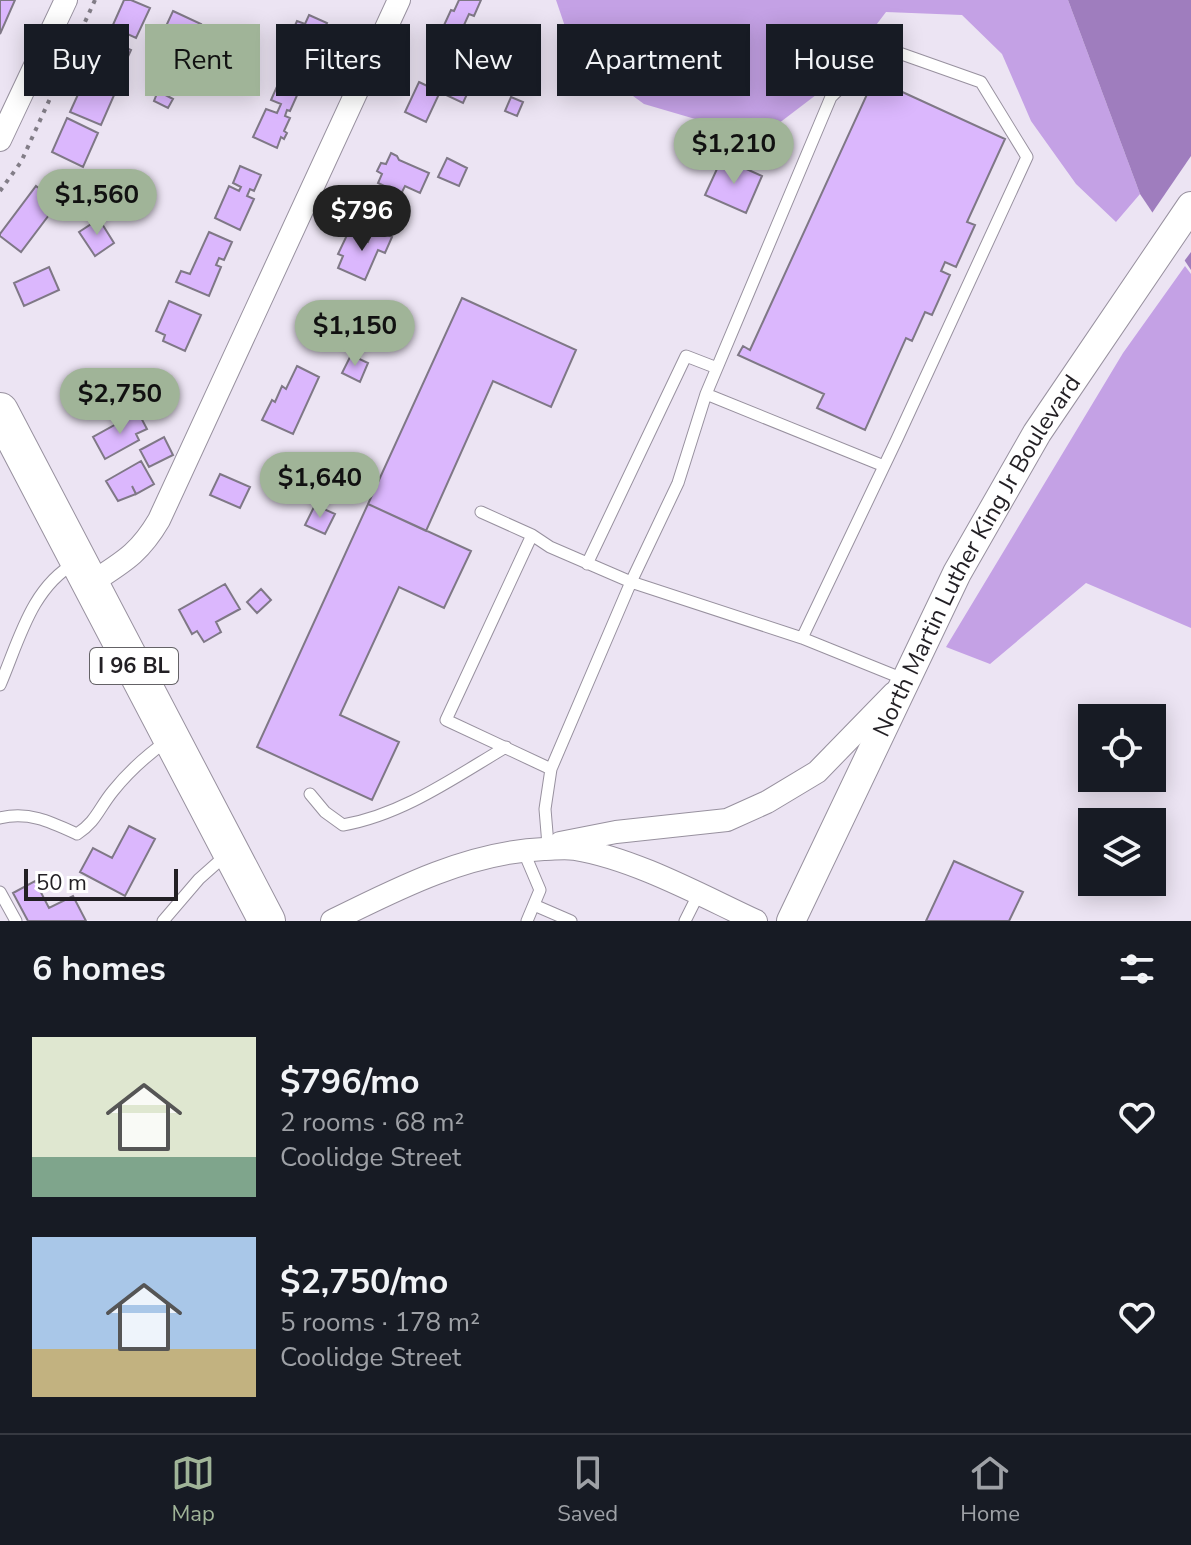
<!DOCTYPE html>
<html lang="en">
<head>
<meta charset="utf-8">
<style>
	body { margin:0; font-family:"Nunito Sans",sans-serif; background:#20242c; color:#f1f3f6; height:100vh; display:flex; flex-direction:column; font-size:30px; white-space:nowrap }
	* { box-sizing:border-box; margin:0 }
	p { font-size:26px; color:#9ea1a6 }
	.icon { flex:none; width:44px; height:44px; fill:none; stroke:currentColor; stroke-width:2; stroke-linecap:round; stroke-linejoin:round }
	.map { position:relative; height:921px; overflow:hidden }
	.panel { display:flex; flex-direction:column; background:#171b24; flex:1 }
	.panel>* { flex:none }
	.hud { position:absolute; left:24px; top:24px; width:1144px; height:72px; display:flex; gap:16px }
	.controls { position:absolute; left:1078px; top:704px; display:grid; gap:16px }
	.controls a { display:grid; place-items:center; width:88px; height:88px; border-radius:0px; background:#171b24; box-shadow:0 4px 20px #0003; font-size:40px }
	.scale { position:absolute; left:24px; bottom:20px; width:154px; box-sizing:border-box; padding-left:8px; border:4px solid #221f24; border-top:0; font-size:22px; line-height:28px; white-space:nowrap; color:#221f24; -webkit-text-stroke:6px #fff; paint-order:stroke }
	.price { position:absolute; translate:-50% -68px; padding:0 18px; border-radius:28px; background:#a0b498; color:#111; font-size:26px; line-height:52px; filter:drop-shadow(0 2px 4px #0008) }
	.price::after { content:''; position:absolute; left:50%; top:48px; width:24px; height:18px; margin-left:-12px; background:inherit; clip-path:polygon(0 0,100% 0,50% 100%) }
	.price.active { background:#222; color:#fff }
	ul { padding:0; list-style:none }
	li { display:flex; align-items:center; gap:24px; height:200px; padding:0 32px }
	li span { display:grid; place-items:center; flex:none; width:224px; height:160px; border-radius:0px; color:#555 }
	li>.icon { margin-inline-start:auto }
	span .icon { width:96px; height:96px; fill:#fffc; stroke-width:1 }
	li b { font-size:34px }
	h2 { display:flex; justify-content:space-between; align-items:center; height:96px; padding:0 32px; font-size:34px }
	.tag { padding:0 28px; border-radius:0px; background:#171b24; box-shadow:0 4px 20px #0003; font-size:28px; line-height:72px }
	.tag.active { background:#a0b498; color:#111 }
	.tabs { display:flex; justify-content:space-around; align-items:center; height:112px; border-top:2px solid #363941; background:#171b24; font-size:22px; color:#9ea1a6 }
	.tabs a { display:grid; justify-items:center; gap:4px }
	.tabs .active { color:#a0b498 }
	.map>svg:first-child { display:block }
</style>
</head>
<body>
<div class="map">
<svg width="1191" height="921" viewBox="0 0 1191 921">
	<rect width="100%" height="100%" fill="#ece4f3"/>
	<path fill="#c4a1e5" d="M556,0H1068L1140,194L1116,222L1076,184L1031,121L1002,54L962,15L886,12L833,82L770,130L726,128L644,104L574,53Z
		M1185,266L1191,274V628L1086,583L990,664L946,647L1123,353Z"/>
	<path fill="#9f7dbe" d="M1068,0H1191V270L1140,194Z"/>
	<path fill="#ece4f3" d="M1191,156V252L1182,264L1150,216Z"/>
	<path fill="#dbb7fd" stroke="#7f7886" stroke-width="2" d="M0,0H15L0,34Z
		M124,0H131L150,8L136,38L112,27Z
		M459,0H481L474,16L469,14L464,25L474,30L461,59L434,47L451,10L454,11Z
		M173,11L201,24L190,50L161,37Z
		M309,15L327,23L318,42L323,44L311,73L287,62L289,57L282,54L297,21L305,24Z
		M106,39L131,50L117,81L92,70Z
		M156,56L173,64L166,81L148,73Z
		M454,72L473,81L463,103L444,94Z
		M85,79L115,93L101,125L70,112Z
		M874,79L1005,139L967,222L975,225L956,267L945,262L941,271L950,275L932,315L925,312L912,341L906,338L865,430L817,408L824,394L738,355L743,346L750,350Z
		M279,82L299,91L290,111L287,110L285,116L290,118L284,131L287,133L284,139L281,137L277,148L253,137L266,109L277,113L281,104L271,100Z
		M419,82L440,92L426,122L405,112Z
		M158,91L173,99L168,108L154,101Z
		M511,97L523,102L517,116L505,111Z
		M67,118L98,133L83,167L52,152Z
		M391,153L397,156L399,160L429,173L420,193L405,186L401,194L378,183L382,174L377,171L381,163L386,164Z
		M447,158L467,168L459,186L438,177Z
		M722,158L762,176L746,213L705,195Z
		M240,166L261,175L254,191L250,189L247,196L254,199L240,230L215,218L229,186L239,191L241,187L233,183Z
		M36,186L58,203L21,252L0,236V234Z
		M99,219L114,243L95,256L79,232Z
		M373,228L392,237L385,253L378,250L365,280L338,268L343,256L338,254L348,233L368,242Z
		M209,232L232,242L224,260L219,258L216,265L221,267L209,296L176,282L181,271L190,274Z
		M49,267L59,290L24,306L14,283Z
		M462,298L576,350L551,407L493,381L426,531L368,504Z
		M169,301L201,315L185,351L163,341L165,335L156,331Z
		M321,308L345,319L331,348L308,337L312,328L309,326Z
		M351,355L368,363L360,382L342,373Z
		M297,366L319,377L293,434L262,420L272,400L275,402L282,386L286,389Z
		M110,370L122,394L92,408L80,384Z
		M138,412L147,429L136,434L139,440L105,459L93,437Z
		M164,437L173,455L149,467L140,450Z
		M141,461L154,484L136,494L132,486L136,494L118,501L106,481Z
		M220,474L250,487L240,508L210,495Z
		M368,504L471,551L444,608L399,587L340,715L399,742L372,800L257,747Z
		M315,505L335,514L325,534L305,525Z
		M225,584L240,609L216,622L221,632L204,642L197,631L192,634L179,610Z
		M261,589L271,600L257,613L247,602Z
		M129,826L155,839L125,896L80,872L93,848L112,858Z
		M954,861L1023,892L1009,921H926Z
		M35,881L49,908L73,896L86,921H28L13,893Z"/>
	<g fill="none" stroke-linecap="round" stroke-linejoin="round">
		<g stroke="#98919f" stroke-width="13">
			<path id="service" d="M706,394L678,483L631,582L802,638
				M884,466L706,394L831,97L882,47L981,82L1027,157L897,439L802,638L906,680
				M481,512L532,535L550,547L631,582L551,769L545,809L548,845
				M532,535L446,720L551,769
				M587,564L686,356L717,368
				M0,685C19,641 31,588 75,563
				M310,794L325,812L343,825C402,815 455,777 506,747
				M0,818C29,811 51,822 77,834C96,822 99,808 113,791C129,771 147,755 168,740
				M523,850L540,890L527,921
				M0,892L16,921
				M534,905L571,921
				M163,921L199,879L226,855
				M685,921L698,895"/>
		</g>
		<g stroke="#98919f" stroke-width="24">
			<path id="minor" d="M0,140L66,0
				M91,583C123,562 139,554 159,520L399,0
				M560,843L616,832L727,820L767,802L817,772L894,693
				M332,921C398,888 469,852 544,849C554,849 565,847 575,849C635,859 700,895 756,921"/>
		</g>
		<g stroke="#98919f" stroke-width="30">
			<g id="tertiary">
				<path id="s1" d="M791,921L957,573L1037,433L1191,206"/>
			</g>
		</g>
		<g stroke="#98919f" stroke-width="38">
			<path id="primary" d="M0,411L267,921"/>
		</g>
		<path stroke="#827d87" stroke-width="4" stroke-dasharray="4 6" stroke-linecap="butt" d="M0,191L21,162L95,0"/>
		<use href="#service" stroke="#fff" stroke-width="11"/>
		<use href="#minor" stroke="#fff" stroke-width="22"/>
		<use href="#tertiary" stroke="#fff" stroke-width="28"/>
		<use href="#primary" stroke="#fff" stroke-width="36"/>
	</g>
	<g text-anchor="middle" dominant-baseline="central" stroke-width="6" stroke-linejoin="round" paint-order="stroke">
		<rect fill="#fff" stroke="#646266" stroke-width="2" x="90" y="648" width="88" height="36" rx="6"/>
		<g font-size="22" font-weight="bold" fill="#221f24">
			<text x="134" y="666">I 96 BL</text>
		</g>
		<g font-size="24" fill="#221f24" stroke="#fff">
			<text stroke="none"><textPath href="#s1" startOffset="410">North Martin Luther King Jr Boulevard</textPath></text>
		</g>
	</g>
</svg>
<div class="controls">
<a><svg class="icon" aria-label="locate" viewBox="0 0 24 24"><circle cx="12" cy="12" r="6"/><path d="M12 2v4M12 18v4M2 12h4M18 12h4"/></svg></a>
<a><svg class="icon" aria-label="layers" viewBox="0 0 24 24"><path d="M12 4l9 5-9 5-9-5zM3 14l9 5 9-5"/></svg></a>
</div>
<div class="scale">50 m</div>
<b class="price" style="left:734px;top:186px">$1,210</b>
<b class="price" style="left:97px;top:237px">$1,560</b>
<b class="price active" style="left:362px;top:253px">$796</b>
<b class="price" style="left:355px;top:368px">$1,150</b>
<b class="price" style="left:120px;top:436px">$2,750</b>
<b class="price" style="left:320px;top:520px">$1,640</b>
<div class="hud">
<a class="tag">Buy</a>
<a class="tag active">Rent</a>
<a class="tag">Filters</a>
<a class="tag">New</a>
<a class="tag">Apartment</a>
<a class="tag">House</a>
</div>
</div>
<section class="panel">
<h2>6 homes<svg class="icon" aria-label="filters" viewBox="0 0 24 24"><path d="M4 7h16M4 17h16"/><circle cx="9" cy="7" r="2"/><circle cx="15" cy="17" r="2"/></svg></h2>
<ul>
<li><span style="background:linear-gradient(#dfe7d0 75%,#7fa58c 0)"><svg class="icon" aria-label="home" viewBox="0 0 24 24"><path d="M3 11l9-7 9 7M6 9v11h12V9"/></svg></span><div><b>$796/mo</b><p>2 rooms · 68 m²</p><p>Coolidge Street</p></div><svg class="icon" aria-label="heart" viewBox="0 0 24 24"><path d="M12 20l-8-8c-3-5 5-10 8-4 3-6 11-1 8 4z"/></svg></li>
<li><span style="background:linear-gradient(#a9c7e8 70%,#c2b280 0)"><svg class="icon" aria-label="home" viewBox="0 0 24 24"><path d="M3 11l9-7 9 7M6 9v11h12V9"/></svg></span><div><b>$2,750/mo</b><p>5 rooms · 178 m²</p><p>Coolidge Street</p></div><svg class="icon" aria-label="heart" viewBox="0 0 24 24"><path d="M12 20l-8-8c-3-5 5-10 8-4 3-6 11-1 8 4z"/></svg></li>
</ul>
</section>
<nav class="tabs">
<a class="active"><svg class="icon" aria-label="map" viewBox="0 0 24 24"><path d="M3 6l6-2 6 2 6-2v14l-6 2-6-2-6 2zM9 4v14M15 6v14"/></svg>Map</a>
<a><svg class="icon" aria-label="saved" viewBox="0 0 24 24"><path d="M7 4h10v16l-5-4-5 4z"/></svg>Saved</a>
<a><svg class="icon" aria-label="home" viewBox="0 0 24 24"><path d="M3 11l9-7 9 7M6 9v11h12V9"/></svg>Home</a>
</nav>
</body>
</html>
